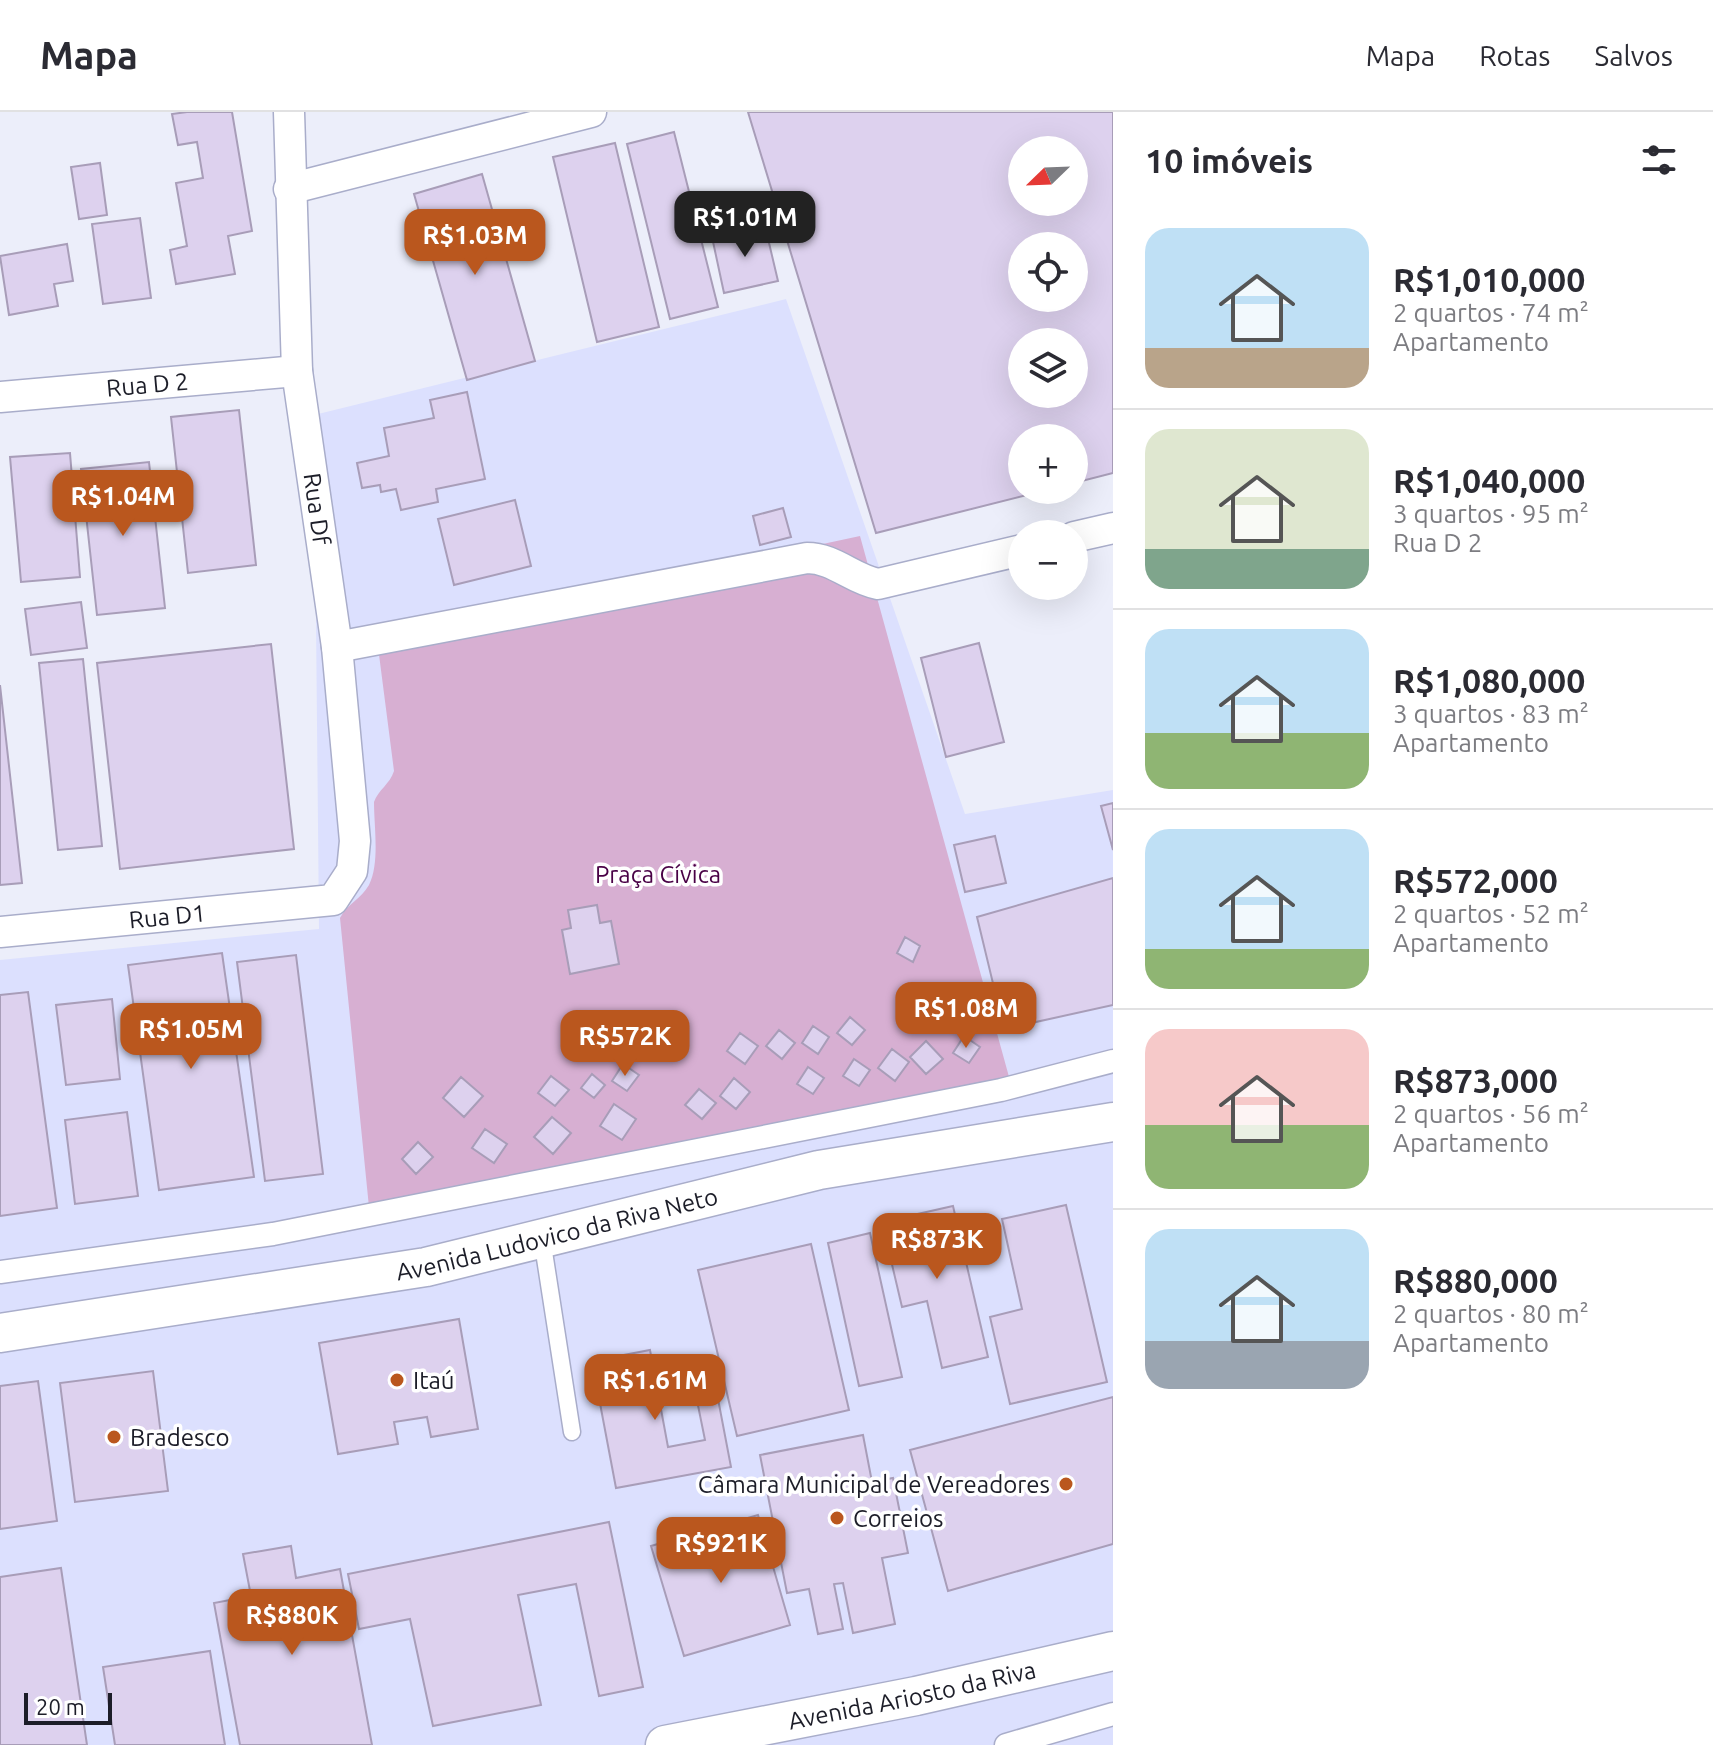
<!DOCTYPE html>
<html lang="pt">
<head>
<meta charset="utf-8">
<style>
	body { margin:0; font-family:Ubuntu,sans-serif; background:#f2f2f3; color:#2b2b33; height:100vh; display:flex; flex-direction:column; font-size:30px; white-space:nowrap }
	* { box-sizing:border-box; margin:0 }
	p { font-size:26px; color:#7c7c81 }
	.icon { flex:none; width:44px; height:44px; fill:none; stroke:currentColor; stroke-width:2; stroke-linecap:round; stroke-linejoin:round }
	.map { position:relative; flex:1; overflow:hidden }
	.panel { display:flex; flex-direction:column; background:#fff; width:600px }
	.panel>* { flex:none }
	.needle { width:52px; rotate:247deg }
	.buttons { position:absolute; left:1008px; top:24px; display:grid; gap:16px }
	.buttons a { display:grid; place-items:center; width:80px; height:80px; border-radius:50%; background:#fff; box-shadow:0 8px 32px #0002; font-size:40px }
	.scale { position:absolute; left:24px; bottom:20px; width:88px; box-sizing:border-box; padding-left:8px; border:4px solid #1c1d28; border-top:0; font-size:22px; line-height:28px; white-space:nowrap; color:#1c1d28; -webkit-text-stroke:6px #fff; paint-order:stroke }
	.price { position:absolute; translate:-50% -68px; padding:0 18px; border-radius:16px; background:#ba571e; color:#fff; font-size:26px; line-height:52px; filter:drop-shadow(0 2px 4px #0008) }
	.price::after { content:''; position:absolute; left:50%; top:48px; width:24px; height:18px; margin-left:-12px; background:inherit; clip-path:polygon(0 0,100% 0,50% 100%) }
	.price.current { background:#222; color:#fff }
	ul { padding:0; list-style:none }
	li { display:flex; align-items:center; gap:24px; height:200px; padding:0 32px }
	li+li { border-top:2px solid #e1e1e2 }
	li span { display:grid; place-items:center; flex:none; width:224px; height:160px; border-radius:24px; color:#555 }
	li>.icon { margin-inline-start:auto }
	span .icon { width:96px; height:96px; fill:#fffc; stroke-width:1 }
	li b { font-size:34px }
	h2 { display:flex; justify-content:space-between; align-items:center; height:96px; padding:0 32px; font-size:34px }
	header { display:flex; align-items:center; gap:48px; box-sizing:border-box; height:112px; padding:0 40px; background:#fff; border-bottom:2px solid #e1e1e2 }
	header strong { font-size:38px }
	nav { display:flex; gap:44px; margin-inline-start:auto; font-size:28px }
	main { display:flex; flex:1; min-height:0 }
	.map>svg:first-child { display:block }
</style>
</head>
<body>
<header>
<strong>Mapa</strong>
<nav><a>Mapa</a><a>Rotas</a><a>Salvos</a></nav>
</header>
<main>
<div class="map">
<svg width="1113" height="1633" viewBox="0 0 1113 1633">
	<rect width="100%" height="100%" fill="#eceefa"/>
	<path fill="#dce0fe" d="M786,187L965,702L1113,678V1633H0V848L319,817L314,303Z"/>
	<path fill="#d7afd2" d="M860,424L1014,983L370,1105L340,806C348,791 361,787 369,773C380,751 374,715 374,690C378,678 390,672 394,659L377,527Z"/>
	<path fill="#ddd1ee" stroke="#a89db8" stroke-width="2" fill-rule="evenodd" d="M187,0H232L252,119L228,124L235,162L176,172L170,138L187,134L176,71L203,66L197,30L178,33L172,2Z
		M748,0H1113V361L1074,371V326H1022V378H1047L876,421ZM1022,38H1074V90H1022ZM1022,134H1074V186H1022ZM1022,230H1074V282H1022Z
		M674,20L718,195L670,207L627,32Z
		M615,31L659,215L597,230L553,45Z
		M100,51L107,103L79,107L71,55Z
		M482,62L535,249L467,268L414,82Z
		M140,106L151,186L103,192L92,112Z
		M765,114L778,169L724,181L712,125Z
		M67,132L73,169L54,172L58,194L9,203L0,144Z
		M467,280L485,367L436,377L438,390L401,398L396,377L381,380L380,373L362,376L357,351L389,344L384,316L434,306L430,288Z
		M239,298L256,453L188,461L171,305Z
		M70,341L80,465L21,470L10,345Z
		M149,350L165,496L97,503L81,357Z
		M515,388L531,454L454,473L438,407Z
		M783,396L791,425L760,433L753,404Z
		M81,490L87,536L31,543L25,497Z
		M979,531L1004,630L946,645L921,546Z
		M271,532L294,737L120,757L97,551Z
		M83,547L102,734L58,738L39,551Z
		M0,573L22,771L0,773Z
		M1113,691V738L1101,694Z
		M995,724L1006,771L965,780L954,733Z
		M1113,766V893L1004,917L977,805Z
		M597,793L600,811L611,809L619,852L570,862L562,818L571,816L568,798Z
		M905,825L920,834L913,850L897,841Z
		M222,841L254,1065L159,1078L128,853Z
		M296,843L323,1062L265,1069L237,850Z
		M28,880L57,1096L0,1104V883Z
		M112,887L120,967L66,973L56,893Z
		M850,905L865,918L852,933L837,921Z
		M813,914L829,925L818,942L802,931Z
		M779,918L795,931L782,947L766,934Z
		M740,921L758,934L745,952L727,939Z
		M964,924L980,935L969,951L953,941Z
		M926,929L943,947L926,962L910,945Z
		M892,937L909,950L895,969L878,956Z
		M854,947L870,958L859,974L843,964Z
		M623,952L639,963L627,979L612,969Z
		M808,955L824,966L813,982L797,972Z
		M592,962L605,973L594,986L581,976Z
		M551,964L569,978L555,994L538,981Z
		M461,965L483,984L464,1005L443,986Z
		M734,966L750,980L736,997L720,984Z
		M699,977L716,991L702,1007L685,993Z
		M614,992L636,1007L622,1028L600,1014Z
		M127,1000L138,1084L75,1092L65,1008Z
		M552,1005L571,1021L553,1042L534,1025Z
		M485,1017L507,1032L494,1051L472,1036Z
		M418,1030L433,1045L416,1062L402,1047Z
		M1066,1093L1107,1270L1010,1292L990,1205L1022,1197L1002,1107Z
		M953,1094L988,1245L942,1256L927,1189L902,1195L882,1110Z
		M870,1121L902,1265L859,1274L828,1131Z
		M811,1132L849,1298L737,1324L698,1158Z
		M459,1207L478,1317L431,1325L427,1305L394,1310L398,1332L338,1342L319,1231Z
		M650,1238L668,1335L705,1328L689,1249L710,1245L731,1355L616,1376L592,1249Z
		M153,1259L168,1379L75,1390L60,1271Z
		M38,1269L57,1409L0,1417V1274Z
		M1113,1285V1432L948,1479L910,1338Z
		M863,1323L872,1370L893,1366L908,1441L882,1446L895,1512L853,1521L843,1471L834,1472L843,1517L818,1522L809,1477L787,1481L760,1343Z
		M758,1403L790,1513L684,1544L651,1434Z
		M609,1410L643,1575L599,1584L576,1472L518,1483L541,1593L433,1614L410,1507L359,1517L348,1462Z
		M291,1434L296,1466L340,1457L372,1633H240L214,1491L251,1484L243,1442Z
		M61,1456L87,1633H0V1465Z
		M210,1539L225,1633H115L103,1555Z"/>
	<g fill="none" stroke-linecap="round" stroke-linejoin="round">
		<g stroke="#a9adca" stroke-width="19">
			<path id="service" d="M542,1127L572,1320"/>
		</g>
		<g stroke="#a9adca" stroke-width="25">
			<path id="pedestrian" d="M0,1160L273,1122L1001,978L1113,949
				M1006,1633L1113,1602"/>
		</g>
		<g stroke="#a9adca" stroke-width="33">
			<g id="minor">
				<path d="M289,77L591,0"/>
				<path id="s1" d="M0,285L297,259"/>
				<path d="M1074,425L1113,416"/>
				<path d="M337,535L807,446C834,446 852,467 878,472L1022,438"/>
				<path id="s2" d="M0,820L333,788L352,759L355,729L337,535L297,259L289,0"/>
			</g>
		</g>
		<g stroke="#a9adca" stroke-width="41">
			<g id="tertiary">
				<path id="s3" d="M0,1221L426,1155L819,1058L1113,1010"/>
				<path id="s4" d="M665,1633L916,1584L1113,1539"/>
			</g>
		</g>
		<use href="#service" stroke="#fff" stroke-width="16"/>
		<use href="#pedestrian" stroke="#fff" stroke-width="22"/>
		<use href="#minor" stroke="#fff" stroke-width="30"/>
		<use href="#tertiary" stroke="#fff" stroke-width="38"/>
	</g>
	<g fill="#ba571e" stroke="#fff" stroke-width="3">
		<circle cx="397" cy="1268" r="8"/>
		<circle cx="114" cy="1325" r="8"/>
		<circle cx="1066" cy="1372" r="8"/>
		<circle cx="837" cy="1406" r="8"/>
	</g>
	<g text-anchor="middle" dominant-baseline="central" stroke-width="7" stroke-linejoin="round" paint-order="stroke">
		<g font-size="24" fill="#1c1d28" stroke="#fff">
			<text stroke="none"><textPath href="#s1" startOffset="148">Rua D 2</textPath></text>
			<text transform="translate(317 397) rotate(82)">Rua Df</text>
			<text stroke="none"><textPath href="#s2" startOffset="168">Rua D1</textPath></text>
			<text stroke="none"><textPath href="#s3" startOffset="566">Avenida Ludovico da Riva Neto</textPath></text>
			<text stroke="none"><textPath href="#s4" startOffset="252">Avenida Ariosto da Riva</textPath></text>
		</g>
		<g font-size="24" fill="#490146" stroke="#fff">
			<text x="658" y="762">Praça Cívica</text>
		</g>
		<g font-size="24" fill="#1c1d28" stroke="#fff" text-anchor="start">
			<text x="413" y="1268">Itaú</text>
			<text x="130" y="1325">Bradesco</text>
			<text x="1050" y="1372" text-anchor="end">Câmara Municipal de Vereadores</text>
			<text x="853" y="1406">Correios</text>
		</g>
	</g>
</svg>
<div class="buttons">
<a><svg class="needle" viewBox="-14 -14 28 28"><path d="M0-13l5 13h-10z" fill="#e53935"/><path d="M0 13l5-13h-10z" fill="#7c7c81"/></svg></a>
<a><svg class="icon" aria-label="locate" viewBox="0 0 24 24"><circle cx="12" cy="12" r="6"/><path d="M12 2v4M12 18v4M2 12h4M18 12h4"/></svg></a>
<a><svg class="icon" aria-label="layers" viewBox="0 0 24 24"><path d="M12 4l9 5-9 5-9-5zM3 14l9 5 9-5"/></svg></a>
<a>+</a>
<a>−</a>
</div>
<div class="scale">20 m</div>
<b class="price current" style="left:745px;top:147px">R$1.01M</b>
<b class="price" style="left:475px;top:165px">R$1.03M</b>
<b class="price" style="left:123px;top:426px">R$1.04M</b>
<b class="price" style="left:966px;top:938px">R$1.08M</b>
<b class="price" style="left:191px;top:959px">R$1.05M</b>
<b class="price" style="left:625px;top:966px">R$572K</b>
<b class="price" style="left:937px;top:1169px">R$873K</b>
<b class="price" style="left:655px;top:1310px">R$1.61M</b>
<b class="price" style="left:721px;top:1473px">R$921K</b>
<b class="price" style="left:292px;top:1545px">R$880K</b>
</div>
<section class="panel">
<h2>10 imóveis<svg class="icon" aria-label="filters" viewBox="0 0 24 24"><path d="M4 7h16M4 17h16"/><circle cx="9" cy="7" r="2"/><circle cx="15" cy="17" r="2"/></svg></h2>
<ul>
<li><span style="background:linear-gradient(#bfe0f5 75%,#b9a48a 0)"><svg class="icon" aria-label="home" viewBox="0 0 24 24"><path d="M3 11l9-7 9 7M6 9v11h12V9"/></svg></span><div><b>R$1,010,000</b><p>2 quartos · 74 m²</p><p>Apartamento</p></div></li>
<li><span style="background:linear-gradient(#dfe7d0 75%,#7fa58c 0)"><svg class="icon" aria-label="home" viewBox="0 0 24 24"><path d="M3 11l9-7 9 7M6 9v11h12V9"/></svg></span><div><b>R$1,040,000</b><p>3 quartos · 95 m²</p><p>Rua D 2</p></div></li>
<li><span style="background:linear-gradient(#bfe0f5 65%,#8fb573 0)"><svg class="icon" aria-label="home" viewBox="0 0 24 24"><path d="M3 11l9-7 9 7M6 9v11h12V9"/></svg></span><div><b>R$1,080,000</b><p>3 quartos · 83 m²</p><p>Apartamento</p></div></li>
<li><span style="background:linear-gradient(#bfe0f5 75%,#8fb573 0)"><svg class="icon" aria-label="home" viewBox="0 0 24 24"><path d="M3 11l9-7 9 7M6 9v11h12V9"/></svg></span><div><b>R$572,000</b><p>2 quartos · 52 m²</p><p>Apartamento</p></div></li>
<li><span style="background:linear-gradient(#f6c9c9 60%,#8fb573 0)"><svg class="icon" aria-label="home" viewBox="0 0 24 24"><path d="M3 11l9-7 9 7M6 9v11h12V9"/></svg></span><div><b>R$873,000</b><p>2 quartos · 56 m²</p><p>Apartamento</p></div></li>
<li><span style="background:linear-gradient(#bfe0f5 70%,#9aa5b1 0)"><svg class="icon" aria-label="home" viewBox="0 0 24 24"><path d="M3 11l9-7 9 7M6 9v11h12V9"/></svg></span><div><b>R$880,000</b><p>2 quartos · 80 m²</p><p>Apartamento</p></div></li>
</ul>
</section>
</main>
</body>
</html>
